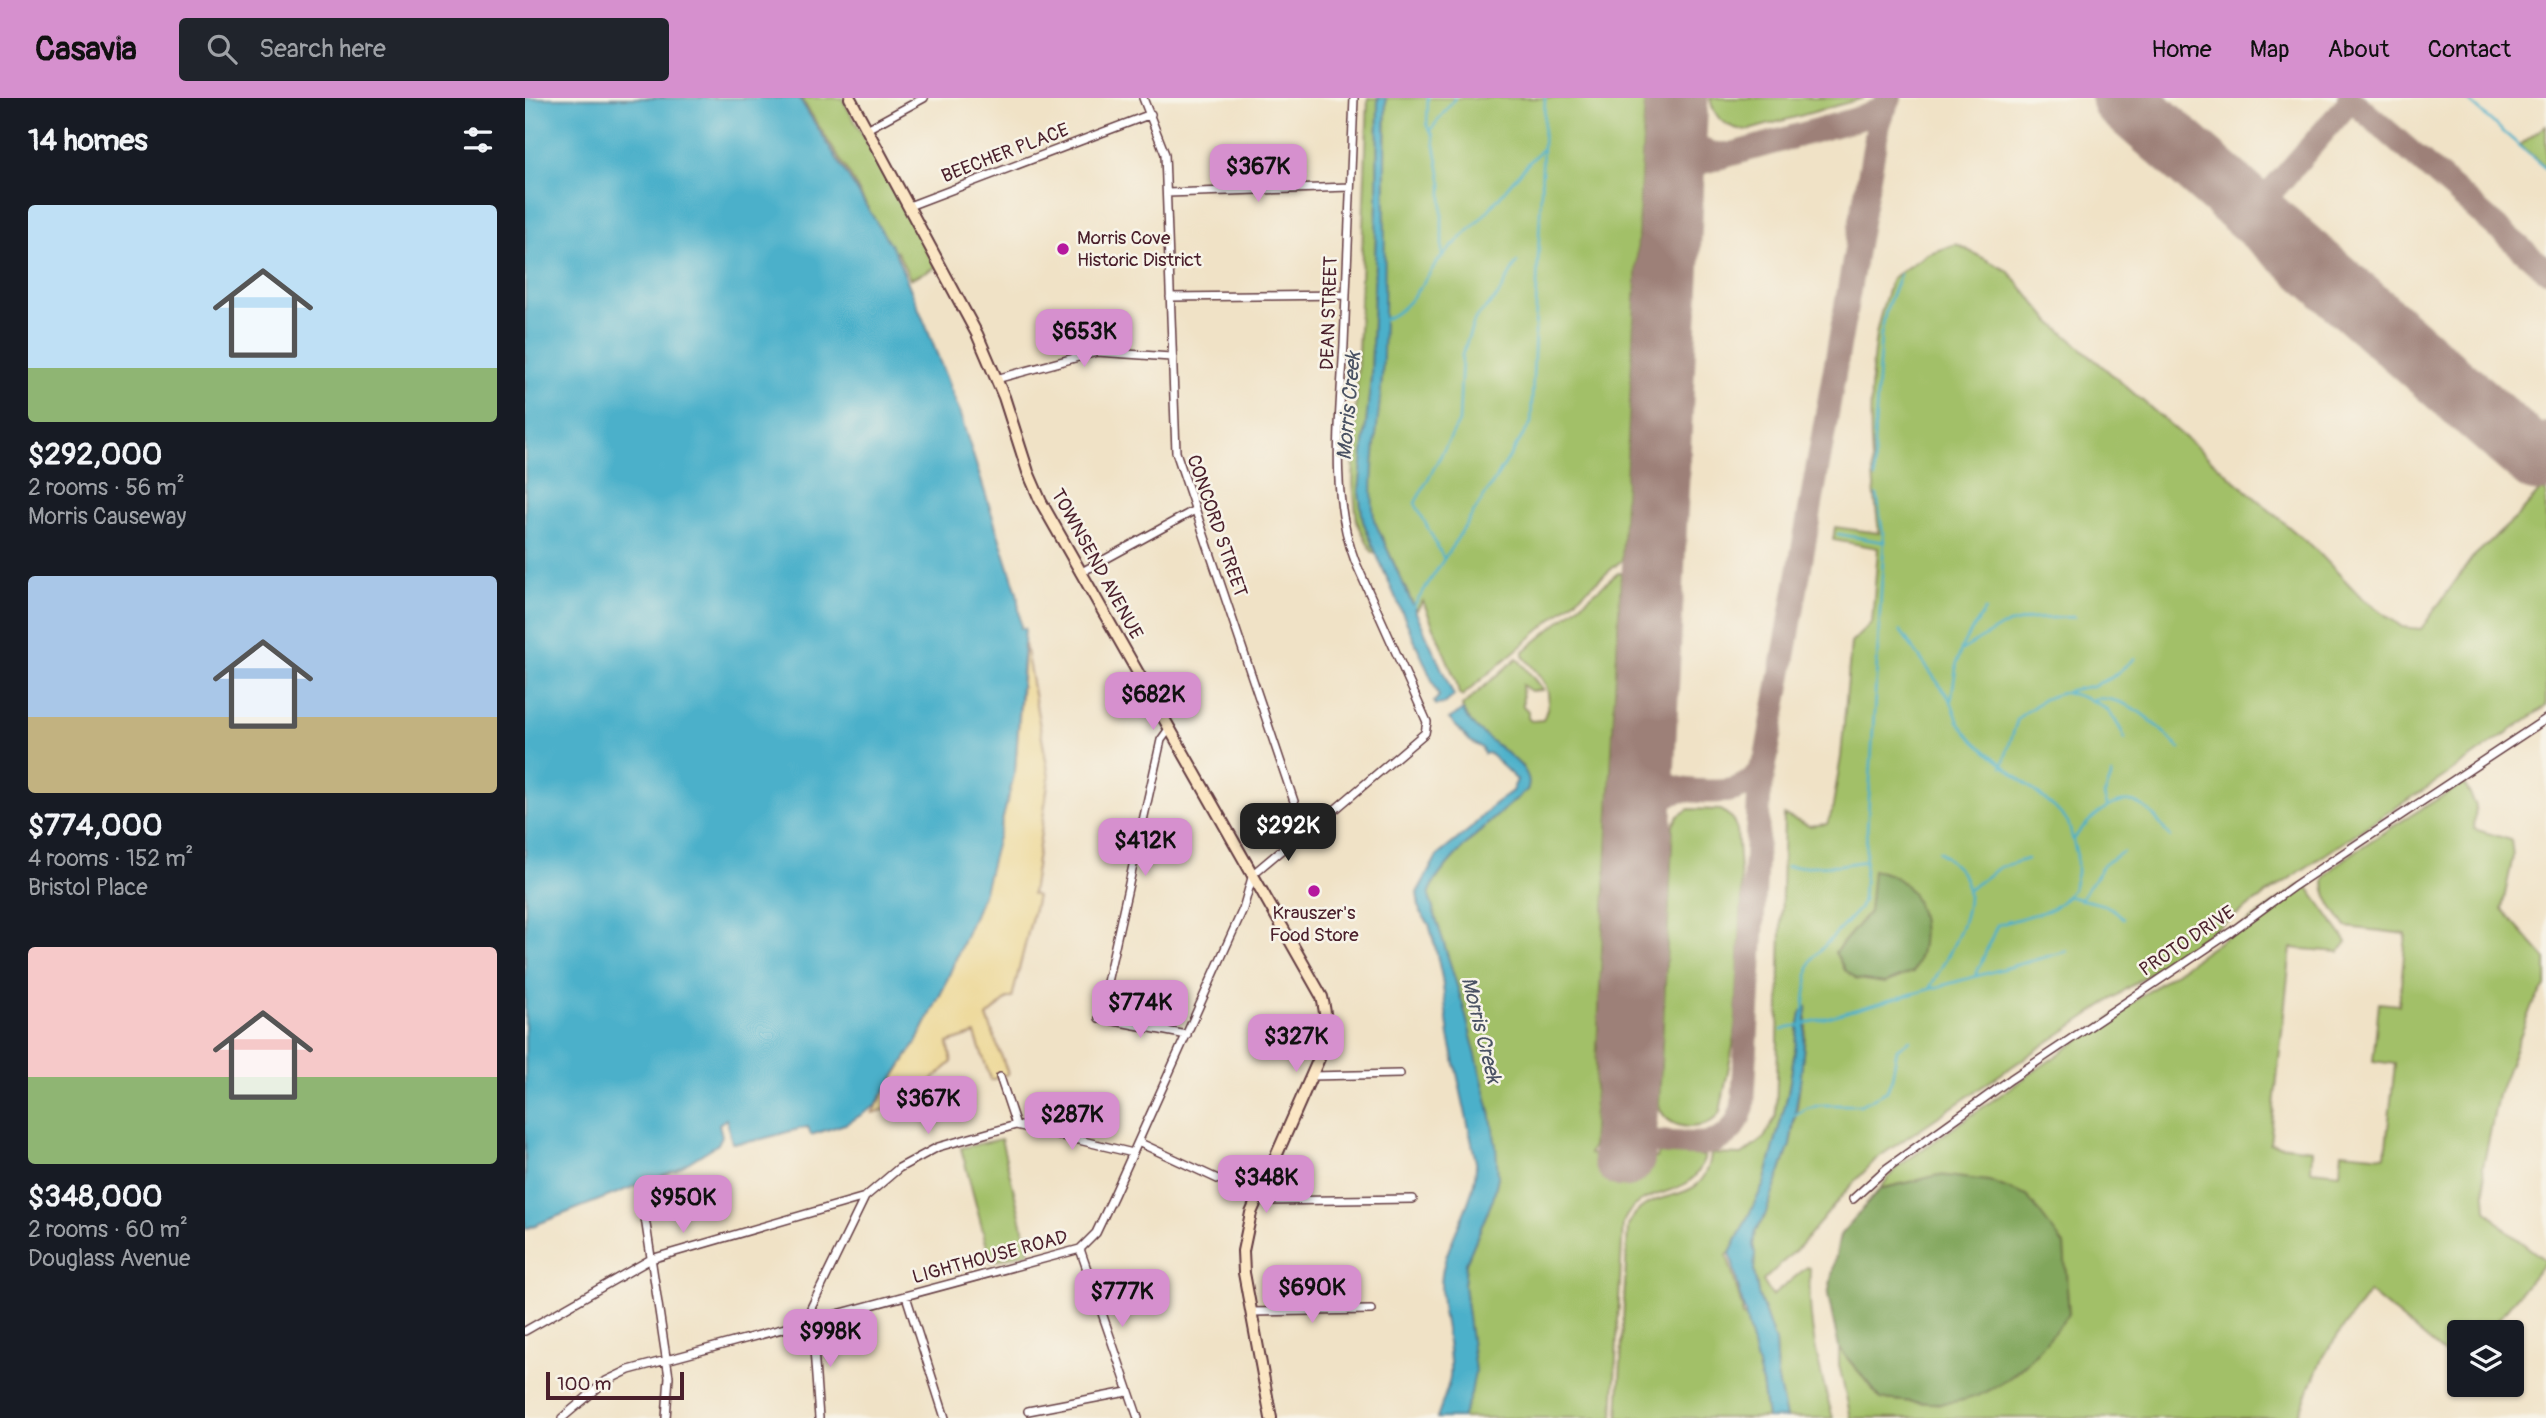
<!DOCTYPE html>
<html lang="en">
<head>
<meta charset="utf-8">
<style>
	body { margin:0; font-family:Pangolin,sans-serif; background:#20242c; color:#f1f3f6; height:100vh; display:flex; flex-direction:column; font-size:26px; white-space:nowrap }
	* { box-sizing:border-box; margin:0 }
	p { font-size:23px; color:#9ea1a6 }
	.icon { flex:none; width:38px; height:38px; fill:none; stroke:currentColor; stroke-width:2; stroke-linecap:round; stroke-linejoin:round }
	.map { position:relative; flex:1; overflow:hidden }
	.panel { display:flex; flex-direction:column; background:#171b24; width:525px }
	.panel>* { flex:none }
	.controls { position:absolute; left:1922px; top:1222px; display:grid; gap:14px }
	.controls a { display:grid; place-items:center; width:77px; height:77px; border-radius:7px; background:#171b24; box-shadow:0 2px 5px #0004; font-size:35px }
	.scale { position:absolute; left:21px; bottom:18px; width:138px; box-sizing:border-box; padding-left:7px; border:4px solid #4a1f2b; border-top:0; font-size:19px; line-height:24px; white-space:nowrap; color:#4a1f2b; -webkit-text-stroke:5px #f7f3e8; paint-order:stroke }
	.price { position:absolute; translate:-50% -60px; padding:0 16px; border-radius:14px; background:#d690ce; color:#111; font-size:23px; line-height:46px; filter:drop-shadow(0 2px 4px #0008) }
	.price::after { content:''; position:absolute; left:50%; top:42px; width:21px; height:16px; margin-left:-10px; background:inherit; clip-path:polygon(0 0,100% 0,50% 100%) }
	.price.on { background:#222; color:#fff }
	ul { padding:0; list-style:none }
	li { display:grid; align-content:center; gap:14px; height:371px; padding:0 28px }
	li span { display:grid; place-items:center; height:217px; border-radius:7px; color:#555 }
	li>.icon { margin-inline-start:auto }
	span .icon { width:126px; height:126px; fill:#fffc; stroke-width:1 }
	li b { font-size:30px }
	h2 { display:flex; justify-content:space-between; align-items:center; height:84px; padding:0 28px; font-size:30px }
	header { display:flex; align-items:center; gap:42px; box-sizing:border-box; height:98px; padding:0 35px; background:#d690ce; color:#111 }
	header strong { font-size:33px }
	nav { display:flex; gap:38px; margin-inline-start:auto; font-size:24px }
	.search { width:490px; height:63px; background:#20242c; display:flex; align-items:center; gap:18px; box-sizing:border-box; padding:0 24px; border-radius:7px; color:#9ea1a6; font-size:26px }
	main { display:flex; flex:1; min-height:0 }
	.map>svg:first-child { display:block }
</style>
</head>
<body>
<header>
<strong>Casavia</strong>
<div class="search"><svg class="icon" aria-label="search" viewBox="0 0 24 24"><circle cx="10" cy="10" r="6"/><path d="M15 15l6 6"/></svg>Search here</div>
<nav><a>Home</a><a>Map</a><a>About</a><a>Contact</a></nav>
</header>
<main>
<section class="panel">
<h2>14 homes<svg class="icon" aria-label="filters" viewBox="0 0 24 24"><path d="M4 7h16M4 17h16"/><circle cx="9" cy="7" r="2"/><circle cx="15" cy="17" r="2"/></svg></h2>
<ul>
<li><span style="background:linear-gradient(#bfe0f5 75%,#8fb573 0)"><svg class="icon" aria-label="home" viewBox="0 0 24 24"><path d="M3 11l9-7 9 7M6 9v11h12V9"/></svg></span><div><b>$292,000</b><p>2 rooms · 56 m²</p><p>Morris Causeway</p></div></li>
<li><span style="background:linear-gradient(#a9c7e8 65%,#c2b280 0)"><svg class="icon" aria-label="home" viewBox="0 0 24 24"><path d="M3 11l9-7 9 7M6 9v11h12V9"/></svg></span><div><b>$774,000</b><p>4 rooms · 152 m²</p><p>Bristol Place</p></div></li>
<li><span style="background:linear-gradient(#f6c9c9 60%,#8fb573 0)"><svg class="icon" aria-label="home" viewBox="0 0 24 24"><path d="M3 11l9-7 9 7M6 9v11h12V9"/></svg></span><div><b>$348,000</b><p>2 rooms · 60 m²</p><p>Douglass Avenue</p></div></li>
</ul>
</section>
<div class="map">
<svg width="2021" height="1320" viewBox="0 0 2021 1320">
	<rect width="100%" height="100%" fill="#f7f3e8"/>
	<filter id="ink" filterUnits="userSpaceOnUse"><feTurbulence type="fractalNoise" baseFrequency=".0143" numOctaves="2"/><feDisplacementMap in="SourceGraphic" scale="14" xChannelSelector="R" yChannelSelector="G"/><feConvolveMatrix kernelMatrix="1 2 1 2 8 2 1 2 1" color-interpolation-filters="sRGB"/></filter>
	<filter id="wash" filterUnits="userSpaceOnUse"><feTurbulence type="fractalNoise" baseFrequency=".00686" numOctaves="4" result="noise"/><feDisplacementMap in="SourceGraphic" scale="28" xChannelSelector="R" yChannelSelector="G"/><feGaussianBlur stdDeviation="1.57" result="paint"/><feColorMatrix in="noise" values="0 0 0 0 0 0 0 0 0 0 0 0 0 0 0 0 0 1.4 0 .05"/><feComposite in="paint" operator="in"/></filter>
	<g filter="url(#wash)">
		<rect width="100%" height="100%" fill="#f0e2c6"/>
		<path fill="#a2c067" stroke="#767049" stroke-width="2" fill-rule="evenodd" d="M276,0H317L411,169L385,181L372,153L367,154L326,79Z
			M843,0H853L852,105L846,279L834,394L838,423L851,455L847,454L832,424L828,385Z
			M861,0H1120L1097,462L937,598L934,596L931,583L898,503L891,513L849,422L845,392L857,279Z
			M1185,0H1339L1224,32C1203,32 1189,21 1185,0Z
			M2021,27V70L1995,47Z
			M1431,146L1483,173L1526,224L1793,454L1836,499L1877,529L1896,531L1947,460L1994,417L2021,386V608L1908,686L1851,722L1352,1060L1321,1093L1277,1146L1238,1183L1247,1198L1282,1169L1285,1170C1282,1226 1293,1267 1308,1320H1261L1252,1278L1250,1244L1233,1195L1229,1173L1230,1155L1228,1147L1230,1133L1239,1120L1265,1047L1272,1011L1282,921L1276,914L1263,996L1239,1086L1205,1155L1202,1157L1217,1209V1219L1221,1217L1237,1285L1242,1320H1093L1103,1128C1123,1081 1179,1116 1186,1056L1217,1057L1239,1040L1251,1018L1259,717L1284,728L1302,726L1307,713L1316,659L1326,545L1347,524L1353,450L1308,442L1310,429L1354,435C1346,370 1341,302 1351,237C1354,218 1361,198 1367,180L1402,156ZM1344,814L1320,872L1310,854Z
			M1093,475H1096L1067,1050L1064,1056L1132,1060L1134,1054L1180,1058C1168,1107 1115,1082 1098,1125L1088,1320H937L946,1296L945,1234L939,1188L941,1165L968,1101L973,1079L965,1013L938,907L904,798C908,770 978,712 1002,692L998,669C981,655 941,630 937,608L992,560L1018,592L1006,593L997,587L998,608L1003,613V620L1006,623L1018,622C1032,591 1017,581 998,558V554Z
			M1939,685L1951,708L1949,731L1986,742L1988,758L1977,811L2021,861V887L2007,907L1973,997L1958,1069L1961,1112L1983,1134L2021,1163L1963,1234H1934V1268L1844,1194L1798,1258L1772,1320H1326L1314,1267V1250L1356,1301L1417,1306L1415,1077L1355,1091L1371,1070L1774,788H1782L1822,844L1814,854L1766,850L1745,1046L1787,1051L1786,1072L1815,1075L1817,1054L1860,1058L1870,966L1848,963L1854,905L1874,907L1881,836L1821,829C1813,817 1795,795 1800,780C1806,763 1917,699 1939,685Z
			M1164,711L1196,712L1207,720L1212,732L1217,799L1210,938L1195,1014C1182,1037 1138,1033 1134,1006L1148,727L1153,718Z
			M476,1041L504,1154L466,1164L436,1050Z"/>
		<path fill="#81a65c" stroke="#666244" stroke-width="2" d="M1348,772C1355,774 1364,775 1370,779C1401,798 1404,844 1388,874L1360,885L1332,881L1320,872L1310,854L1344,814Z
			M1414,1077L1464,1083L1502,1098L1539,1147L1544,1216C1509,1259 1476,1303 1416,1305C1396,1306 1376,1302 1356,1301L1314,1250L1303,1197L1315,1137L1355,1091Z"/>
		<path fill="#eeda9e" stroke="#9c7c64" stroke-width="2" d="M500,546L524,679L507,796L512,798L487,900H483L462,919L483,976L466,982L450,936L423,945L427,964L395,993L375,1004L376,1007L347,1015L392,943L419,889L459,793L490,673Z"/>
		<path fill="#4bb0ca" stroke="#4a687a" stroke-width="2" d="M0,0H274L370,154L401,228L434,313L492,495L496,530H500L490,673L459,793L419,889L392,943L350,1008L323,1025L286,1037L283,1029C257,1034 233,1045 207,1045L201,1021L194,1026L197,1038L193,1046L151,1072L0,1131Z
			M853,0H861C858,93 862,186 857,278C854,327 843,373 849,422L929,598L919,606L911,607L909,604L914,598L851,455L838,423L834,394L846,279L852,105Z
			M938,612C946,639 1016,665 1002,692C978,712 908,770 904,798L938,907L965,1013L971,1048L973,1079L968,1101L941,1165L939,1188L950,1273L946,1296L937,1320H912C916,1307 923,1292 925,1279C928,1240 909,1204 919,1166C928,1132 952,1099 951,1064L924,938L917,880L911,852L904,826L895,814L892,795L912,758L945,731L969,706L987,693L992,682L964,655L959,656L957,650L945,643L924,621Z
			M1282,909L1276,978L1265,1047L1239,1120L1230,1133L1228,1147L1230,1155L1229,1173L1233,1195L1250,1244L1252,1278L1261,1320H1242L1237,1285L1205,1155L1239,1086L1263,996L1276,914Z"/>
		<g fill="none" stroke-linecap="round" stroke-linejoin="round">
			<path stroke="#4bb0ca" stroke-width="2.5" d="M903,0L902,28L908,37L917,86V158
				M1940,0L2021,71
				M905,33L930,0
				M857,222C885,213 897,183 915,161C930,145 947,131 961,115C980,93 997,70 1018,50
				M1350,380L1349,344L1356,236L1361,212L1375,176
				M1313,436L1358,444
				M919,461L890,405L934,324L937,257L950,221L972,199L992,164
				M887,511L1006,325L1020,0
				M1375,532L1426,603
				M1437,552L1477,528L1505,521L1549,519
				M1540,594C1574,603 1586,608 1600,641
				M1568,601C1603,596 1633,628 1655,651
				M1477,669L1493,620L1519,601L1546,592L1567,588L1586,580L1610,560
				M1582,707L1579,698L1587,677
				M1549,740C1565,720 1596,688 1624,713C1632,720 1638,731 1645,739
				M1262,769L1315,767L1341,763
				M1442,793L1475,769L1502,761
				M1542,798C1561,804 1588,804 1598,821
				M1555,802L1580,765L1598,754
				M1451,877L1472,827L1525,812L1537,803L1548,791L1552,775V758L1543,724L1530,710L1450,644L1434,625L1426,603L1432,564L1438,546L1460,512
				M1404,891C1419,864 1458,807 1437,776C1431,767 1421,760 1414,753
				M1279,912L1284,869L1288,860L1334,811L1338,802L1359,444L1352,397
				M1257,932L1542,853
				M1269,1017L1282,1010L1296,1007H1335L1362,993L1367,980L1372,951L1385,942"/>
			<path stroke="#9d8078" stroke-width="24" d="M1824,0L2021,172
				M1151,18C1161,42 1174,58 1201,56
				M1147,99L1160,75L1175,65L1339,19L1356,11L1361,5
				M1728,115L1826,2
				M2003,354L2021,336
				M1119,656C1125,667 1131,680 1142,686C1152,692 1163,692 1174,693C1202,695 1225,694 1239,665
				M1115,729C1125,707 1136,695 1160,692
				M1099,1041C1120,1042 1177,1051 1193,1042C1208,1035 1214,1022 1218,1008L1234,700L1354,22L1365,0"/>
			<path stroke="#9d8078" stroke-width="63" d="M1597,0L2012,363
				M1099,1058L1152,0"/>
		</g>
	</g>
	<g filter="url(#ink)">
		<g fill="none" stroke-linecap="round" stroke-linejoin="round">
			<g stroke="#633c42" stroke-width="10">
				<path id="minor" d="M618,0L640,56L651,354L779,733
					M342,31L399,0
					M642,95L825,89
					M384,108L626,16
					M645,199L821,197
					M471,281L572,254L646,259
					M555,475L670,412
					M644,631L636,642L574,920L662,937
					M787,978L875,976
					M475,979L491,1027
					M613,1044L740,1103L888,1101
					M116,1093L144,1279L141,1320
					M1328,1101L1362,1070L1486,981L1706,834L1769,788L2021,621
					M555,1151L613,1320
					M381,1198L420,1320
					M727,1214L846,1212
					M0,1233L126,1161L340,1099L374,1070L413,1049L491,1027L608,1055
					M503,1313L602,1294
					M37,1320L81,1283L104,1272L555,1151L571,1135L589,1097L718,811L728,776L779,733L799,721L900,635L902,624L830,463C804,395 815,318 819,246C822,164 825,82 829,0
					M294,1320L286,1210L340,1099"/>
			</g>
			<g stroke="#633c42" stroke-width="14">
				<path id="secondary" d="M325,0L452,236L479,299L503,374L516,404L797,899C802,919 802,935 796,956L726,1115L718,1153L719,1175L746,1320"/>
			</g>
			<use href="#minor" stroke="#fff" stroke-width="7"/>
			<use href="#secondary" stroke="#fbe6c4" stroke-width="10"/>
		</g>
	</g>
	<g fill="#b5179e" stroke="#f7f3e8" stroke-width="2.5">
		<circle cx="538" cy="151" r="7"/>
		<circle cx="789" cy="793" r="7"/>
	</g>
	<g text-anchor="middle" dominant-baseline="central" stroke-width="5" stroke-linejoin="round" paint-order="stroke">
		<g font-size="19" fill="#4a1f2b" stroke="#f7f3e8">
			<text transform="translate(480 55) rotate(-21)">BEECHER PLACE</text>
			<text transform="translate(804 215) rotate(-88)">DEAN STREET</text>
			<text transform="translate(692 428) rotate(71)">CONCORD STREET</text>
			<text transform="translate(572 466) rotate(61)">TOWNSEND AVENUE</text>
			<text transform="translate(1662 843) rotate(-34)">PROTO DRIVE</text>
			<text transform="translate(465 1159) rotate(-15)">LIGHTHOUSE ROAD</text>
		</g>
		<g font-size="19" fill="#4a1f2b" stroke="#f7f3e8" text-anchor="start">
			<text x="552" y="140">Morris Cove<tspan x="552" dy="22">Historic District</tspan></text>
			<text x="789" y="815" text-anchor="middle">Krauszer's<tspan x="789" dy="22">Food Store</tspan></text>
		</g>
		<g font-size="21" font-style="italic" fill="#4a5263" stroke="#f7f3e8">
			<text transform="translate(824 308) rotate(-85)">Morris Creek</text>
			<text transform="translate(956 932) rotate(76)">Morris Creek</text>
		</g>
	</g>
</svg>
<div class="controls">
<a><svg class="icon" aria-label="layers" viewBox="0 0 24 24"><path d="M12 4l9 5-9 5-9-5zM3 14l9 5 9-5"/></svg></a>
</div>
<div class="scale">100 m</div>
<b class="price" style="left:733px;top:106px">$367K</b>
<b class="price" style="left:559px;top:271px">$653K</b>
<b class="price" style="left:628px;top:634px">$682K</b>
<b class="price on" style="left:763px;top:765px">$292K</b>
<b class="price" style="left:620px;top:780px">$412K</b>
<b class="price" style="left:615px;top:942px">$774K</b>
<b class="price" style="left:771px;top:976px">$327K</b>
<b class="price" style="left:403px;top:1038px">$367K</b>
<b class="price" style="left:547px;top:1054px">$287K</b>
<b class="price" style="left:741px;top:1117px">$348K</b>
<b class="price" style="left:158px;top:1137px">$950K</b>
<b class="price" style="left:787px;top:1227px">$690K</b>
<b class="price" style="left:597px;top:1231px">$777K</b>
<b class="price" style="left:305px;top:1271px">$998K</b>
</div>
</main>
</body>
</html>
